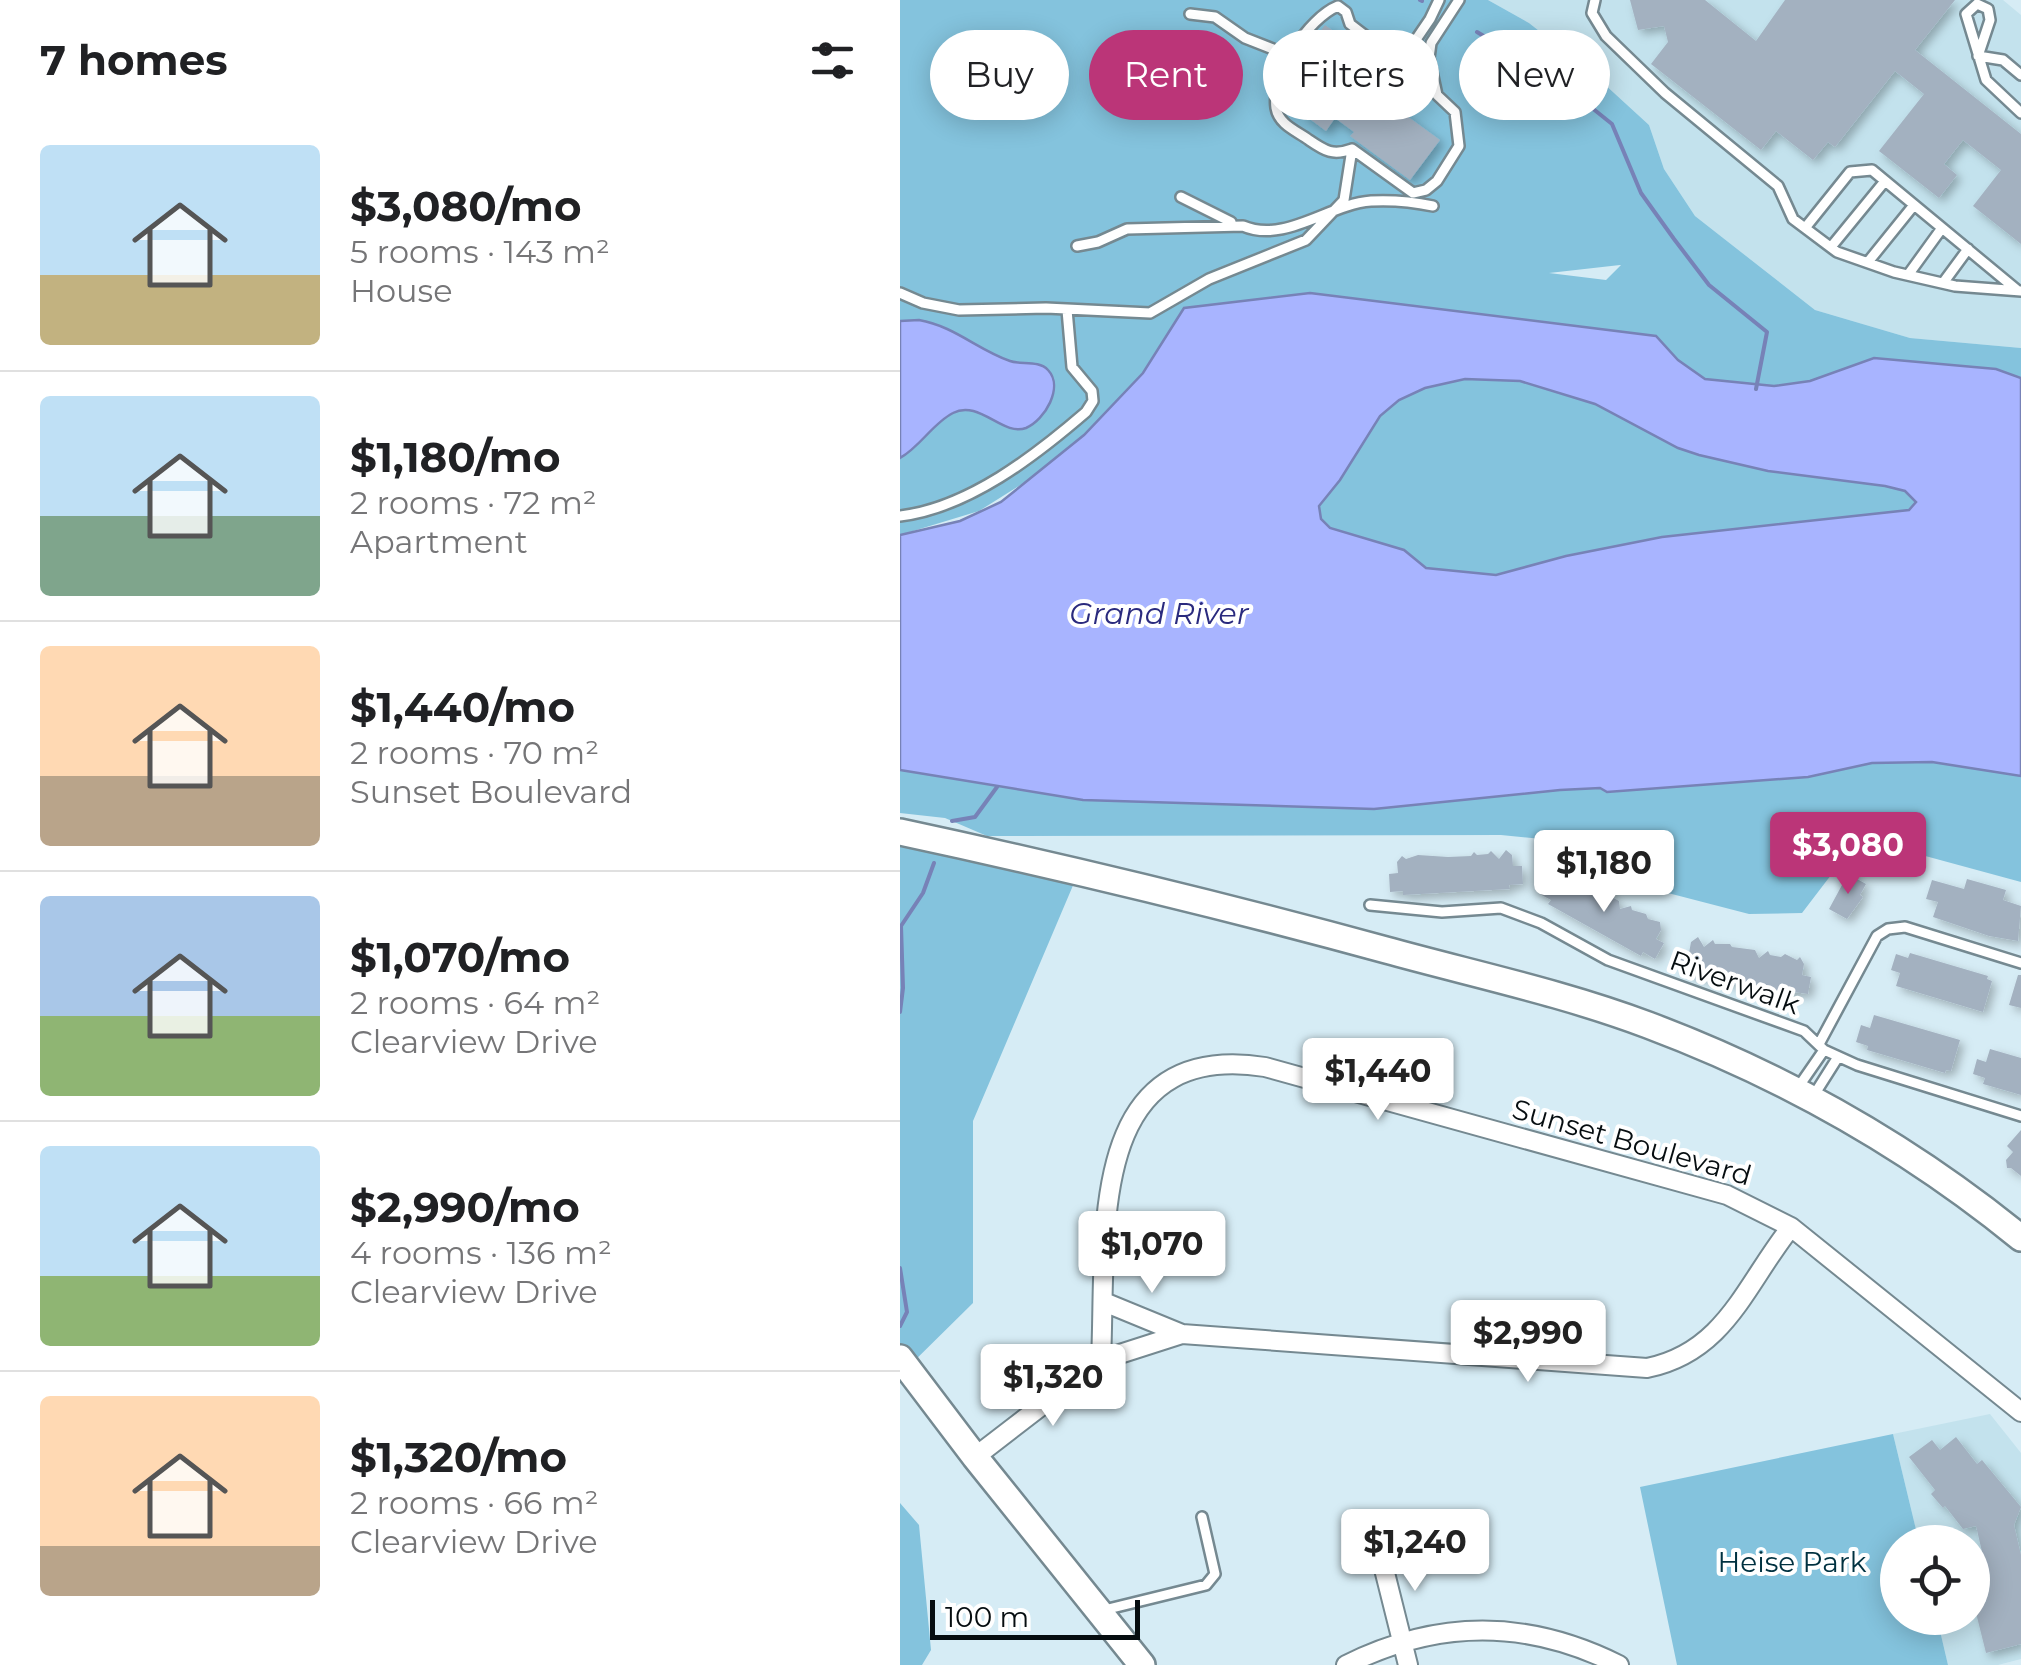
<!DOCTYPE html>
<html lang="en">
<head>
<meta charset="utf-8">
<style>
	body { margin:0; font-family:Montserrat,sans-serif; background:#f2f2f2; color:#202124; height:100vh; display:flex; flex-direction:column; font-size:38px; white-space:nowrap }
	* { box-sizing:border-box; margin:0 }
	p { font-size:32px; color:#757577 }
	.icon { flex:none; width:55px; height:55px; fill:none; stroke:currentColor; stroke-width:2; stroke-linecap:round; stroke-linejoin:round }
	.map { position:relative; flex:1; overflow:hidden }
	.sheet { display:flex; flex-direction:column; background:#fff; width:900px }
	.sheet>* { flex:none }
	.hud { position:absolute; left:30px; top:30px; width:940px; height:90px; display:flex; gap:20px }
	.tools { position:absolute; left:980px; top:1525px; display:grid; gap:20px }
	.tools a { display:grid; place-items:center; width:110px; height:110px; border-radius:50%; background:#fff; box-shadow:0 5px 25px #0003; font-size:50px }
	.scale { position:absolute; left:30px; bottom:25px; width:210px; box-sizing:border-box; padding-left:10px; border:5px solid #060d10; border-top:0; font-size:28px; line-height:35px; white-space:nowrap; color:#060d10; -webkit-text-stroke:8px #fff; paint-order:stroke }
	.price { position:absolute; translate:-50% -85px; padding:0 22px; border-radius:10px; background:#fff; color:#222; font-size:32px; line-height:65px; filter:drop-shadow(0 2px 5px #0008) }
	.price::after { content:''; position:absolute; left:50%; top:60px; width:30px; height:22px; margin-left:-15px; background:inherit; clip-path:polygon(0 0,100% 0,50% 100%) }
	.price.selected { background:#bb3578; color:#fff }
	ul { padding:0; list-style:none }
	li { display:flex; align-items:center; gap:30px; height:250px; padding:0 40px }
	li+li { border-top:2px solid #e0e0e0 }
	li span { display:grid; place-items:center; flex:none; width:280px; height:200px; border-radius:10px; color:#555 }
	li>.icon { margin-inline-start:auto }
	span .icon { width:120px; height:120px; fill:#fffc; stroke-width:1 }
	li b { font-size:42px }
	h2 { display:flex; justify-content:space-between; align-items:center; height:120px; padding:0 40px; font-size:42px }
	.chip { padding:0 35px; border-radius:45px; background:#fff; box-shadow:0 5px 25px #0003; font-size:35px; line-height:90px }
	.chip.selected { background:#bb3578; color:#fff }
	main { display:flex; flex:1; min-height:0 }
	.map>svg:first-child { display:block }
</style>
</head>
<body>
<main>
<section class="sheet">
<h2>7 homes<svg class="icon" aria-label="filters" viewBox="0 0 24 24"><path d="M4 7h16M4 17h16"/><circle cx="9" cy="7" r="2"/><circle cx="15" cy="17" r="2"/></svg></h2>
<ul>
<li><span style="background:linear-gradient(#bfe0f5 65%,#c2b280 0)"><svg class="icon" aria-label="home" viewBox="0 0 24 24"><path d="M3 11l9-7 9 7M6 9v11h12V9"/></svg></span><div><b>$3,080/mo</b><p>5 rooms · 143 m²</p><p>House</p></div></li>
<li><span style="background:linear-gradient(#bfe0f5 60%,#7fa58c 0)"><svg class="icon" aria-label="home" viewBox="0 0 24 24"><path d="M3 11l9-7 9 7M6 9v11h12V9"/></svg></span><div><b>$1,180/mo</b><p>2 rooms · 72 m²</p><p>Apartment</p></div></li>
<li><span style="background:linear-gradient(#ffd9b3 65%,#b9a48a 0)"><svg class="icon" aria-label="home" viewBox="0 0 24 24"><path d="M3 11l9-7 9 7M6 9v11h12V9"/></svg></span><div><b>$1,440/mo</b><p>2 rooms · 70 m²</p><p>Sunset Boulevard</p></div></li>
<li><span style="background:linear-gradient(#a9c7e8 60%,#8fb573 0)"><svg class="icon" aria-label="home" viewBox="0 0 24 24"><path d="M3 11l9-7 9 7M6 9v11h12V9"/></svg></span><div><b>$1,070/mo</b><p>2 rooms · 64 m²</p><p>Clearview Drive</p></div></li>
<li><span style="background:linear-gradient(#bfe0f5 65%,#8fb573 0)"><svg class="icon" aria-label="home" viewBox="0 0 24 24"><path d="M3 11l9-7 9 7M6 9v11h12V9"/></svg></span><div><b>$2,990/mo</b><p>4 rooms · 136 m²</p><p>Clearview Drive</p></div></li>
<li><span style="background:linear-gradient(#ffd9b3 75%,#b9a48a 0)"><svg class="icon" aria-label="home" viewBox="0 0 24 24"><path d="M3 11l9-7 9 7M6 9v11h12V9"/></svg></span><div><b>$1,320/mo</b><p>2 rooms · 66 m²</p><p>Clearview Drive</p></div></li>
</ul>
</section>
<div class="map">
<svg width="1121" height="1665" viewBox="0 0 1121 1665">
	<defs>
		<filter id="shadow"><feDropShadow dx="4.5" dy="4.5" stdDeviation="5" flood-color="#0004"/></filter>
	</defs>
	<rect width="100%" height="100%" fill="#d6ecf5"/>
	<path fill="#c3e2ed" d="M588,0H1103L1121,15V348L1010,338L915,310L795,216L764,169L749,125L690,71L629,23Z
		M1090,1414L1121,1453V1659L1098,1665H1048L1037,1618H1072V1542H1019L993,1434Z"/>
	<path fill="#84c3dd" fill-rule="evenodd" d="M0,0H588L629,23L690,71L749,125L764,169L795,216L915,310L1010,338L1121,348V378L1095,369L974,358L910,381L874,386L804,379L778,360L756,336L410,293L206,431L79,511L0,535ZM721,265L706,280L649,273L720,265Z
		M565,379L620,381L695,404L778,448L868,471L985,486L1006,491L1016,502L1010,510L762,537L666,556L596,575L526,568L504,550L430,528L421,519L418,506L440,480L480,416L499,400L525,388Z
		M1032,762L1121,776V882L1018,854L944,858L902,913L849,914L768,893L756,850L601,835L87,836L45,818L0,813V770L183,800L474,809L660,790L700,788L707,792L908,777L972,763Z
		M0,844L177,876L73,1121V1303L0,1375Z
		M993,1434L1019,1542H998V1618H1037L1048,1665H777L740,1487Z
		M0,1503L19,1525L31,1650L22,1665H0Z"/>
	<path fill="#a8b4ff" stroke="#7782b7" stroke-width="2.5" fill-rule="evenodd" d="M410,293L756,336L778,360L805,379L874,386L910,381L974,358L1096,369L1121,378V776L1032,762L972,763L908,777L707,792L700,788L660,790L474,809L183,800L0,770V535L60,521L101,502L184,435L243,373L284,308ZM565,379L620,381L695,404L778,448L799,455L868,471L985,486L1005,491L1016,502L1009,510L762,537L666,556L596,575L526,568L504,550L430,528L421,519L419,506L440,480L480,416L499,400L525,388Z
		M19,320C54,326 78,350 110,361C121,365 139,360 148,370C164,387 145,420 126,428C103,437 79,399 53,413C33,423 20,447 0,458V321Z"/>
	<g fill="none" stroke-linecap="round" stroke-linejoin="round">
		<path stroke="#7782b7" stroke-width="4" d="M520,0L522,1
			M577,32L656,79L712,124L741,193L774,239L809,285L867,332L856,389
			M52,821L75,817L97,787
			M0,1012L3,988L1,926L23,893L34,863
			M0,1268L7,1312L0,1326"/>
	</g>
	<path fill="#a3b1c0" filter="url(#shadow)" d="M730,0H805L856,41L885,0H1055L1015,50L1121,134V244L1073,206L1101,170L1063,140L1044,164L1057,175L1039,198L979,151L1024,94L995,71L935,147L928,142L913,160L876,131L861,150L751,64L768,42L764,26L738,30Z
		M425,25L446,40L449,36L479,56L475,62L482,67L476,76L490,86L481,97L540,140L510,180L450,136L454,132L435,118L426,131L403,114L420,90L392,70Z
		M606,850L612,855L613,866H622L623,884L609,885L610,889L503,895V891L490,892L489,874L498,873L497,862L502,856L506,859L518,855L548,857L571,856L574,852L577,855L588,854L591,851L599,859Z
		M669,870L672,882L682,878L683,882L719,901L720,909L731,906L732,910L746,914L748,919L760,922L761,930L756,939L764,943L755,959L743,952L741,956L648,904L651,900L640,894L648,878L656,883L661,873Z
		M948,874L966,884L960,895L963,897L947,919L929,909Z
		M1067,879L1106,890L1103,900L1121,906L1118,941L1089,936L1033,917L1038,902L1026,899L1032,880L1064,889Z
		M798,937L804,947L813,940L815,944H830L832,947L855,950L859,958L868,951L870,955L881,957L885,954L897,960L900,957L904,964L902,975L911,977L908,994L894,992L893,996L789,975L790,971L778,969L782,951L789,953L791,942Z
		M1010,953L1088,976L1087,979L1092,981L1083,1012L996,986L1000,973L991,970L996,954L1008,958Z
		M1118,975H1121V1008L1109,1005Z
		M974,1015L1060,1040L1051,1071L1046,1070L1045,1073L967,1050L968,1046L956,1042L961,1025L970,1028Z
		M1090,1049L1121,1058V1095L1083,1084L1085,1078L1073,1074L1077,1059L1086,1062Z
		M1121,1130V1176L1111,1168H1107L1106,1160L1113,1152L1107,1146Z
		M1056,1437L1077,1464L1082,1460L1121,1507L1114,1525L1121,1555V1644L1086,1653L1074,1605L1086,1602L1080,1579L1088,1577L1076,1526L1063,1529L1045,1506L1043,1508L1031,1494L1035,1490L1009,1457L1032,1440L1040,1450Z"/>
	<g fill="none" stroke-linecap="round" stroke-linejoin="round">
		<g stroke="#758991" stroke-width="14">
			<path id="lane" d="M695,0L692,13L706,36L765,93L878,186L893,219L937,252L994,272L1055,286L1121,291
				M290,14L315,17L345,38L373,49L381,72
				M1078,56L1090,20L1088,9L1077,4L1066,14L1086,80L1121,113
				M1078,56L1103,60L1121,75
				M500,63L530,19L539,0
				M452,149C433,156 425,151 409,140C397,131 379,125 376,108C371,75 408,18 438,6L446,12L450,24L509,69
				M452,149L513,193L526,190L537,181L559,146L555,112L537,95L529,58L531,43L559,0
				M281,197L331,222
				M905,228L950,172L972,170L1117,290
				M177,246L198,242L227,229L343,226C385,244 429,204 471,201C490,200 514,202 533,206
				M931,247L985,181
				M968,262L1014,205
				M1008,275L1042,228
				M1043,283L1068,249
				M0,293L23,303L59,310L146,308L250,313L309,279L406,240L444,200L452,149
				M0,516C68,508 135,456 186,412L193,401L192,391L172,367L167,310
				M470,905L542,912L601,908L641,923L708,960L904,1031L924,1050L957,1065L1121,1116
				M919,1044L977,936L988,929L1005,927L1121,963
				M897,1089L924,1050
				M914,1095L938,1057
				M204,1610L306,1585L315,1574L302,1517"/>
		</g>
		<g stroke="#758991" stroke-width="22">
			<path id="street" d="M204,1302L282,1334L747,1368C826,1352 846,1283 891,1227
				M201,1360C207,1240 183,1039 365,1067L827,1195L891,1227L1121,1412
				M75,1457L201,1360L282,1334
				M481,1557L508,1665
				M446,1665C538,1619 627,1619 719,1665"/>
		</g>
		<g stroke="#758991" stroke-width="30">
			<path id="secondary" d="M0,832C163,867 325,906 486,950C573,974 663,993 748,1025C884,1076 1008,1146 1121,1238
				M0,1358L75,1457L242,1665"/>
		</g>
		<use href="#lane" stroke="#fff" stroke-width="9"/>
		<use href="#street" stroke="#fff" stroke-width="18"/>
		<use href="#secondary" stroke="#fff" stroke-width="25"/>
	</g>
	<g text-anchor="middle" dominant-baseline="central" stroke-width="8" stroke-linejoin="round" paint-order="stroke">
		<g font-size="28" fill="#060d10" stroke="#fff">
			<text transform="translate(835 982) rotate(20)">Riverwalk</text>
			<text transform="translate(732 1142) rotate(16)">Sunset Boulevard</text>
		</g>
		<g font-size="28" fill="#003140" stroke="#fff">
			<text x="892" y="1562">Heise Park</text>
		</g>
		<g font-size="30" font-style="italic" fill="#2a2a7e" stroke="#fff">
			<text x="259" y="613">Grand River</text>
		</g>
	</g>
</svg>
<div class="tools">
<a><svg class="icon" aria-label="locate" viewBox="0 0 24 24"><circle cx="12" cy="12" r="6"/><path d="M12 2v4M12 18v4M2 12h4M18 12h4"/></svg></a>
</div>
<div class="scale">100 m</div>
<b class="price selected" style="left:948px;top:897px">$3,080</b>
<b class="price" style="left:704px;top:915px">$1,180</b>
<b class="price" style="left:478px;top:1123px">$1,440</b>
<b class="price" style="left:252px;top:1296px">$1,070</b>
<b class="price" style="left:628px;top:1385px">$2,990</b>
<b class="price" style="left:153px;top:1429px">$1,320</b>
<b class="price" style="left:515px;top:1594px">$1,240</b>
<div class="hud">
<a class="chip">Buy</a>
<a class="chip selected">Rent</a>
<a class="chip">Filters</a>
<a class="chip">New</a>
</div>
</div>
</main>
</body>
</html>
